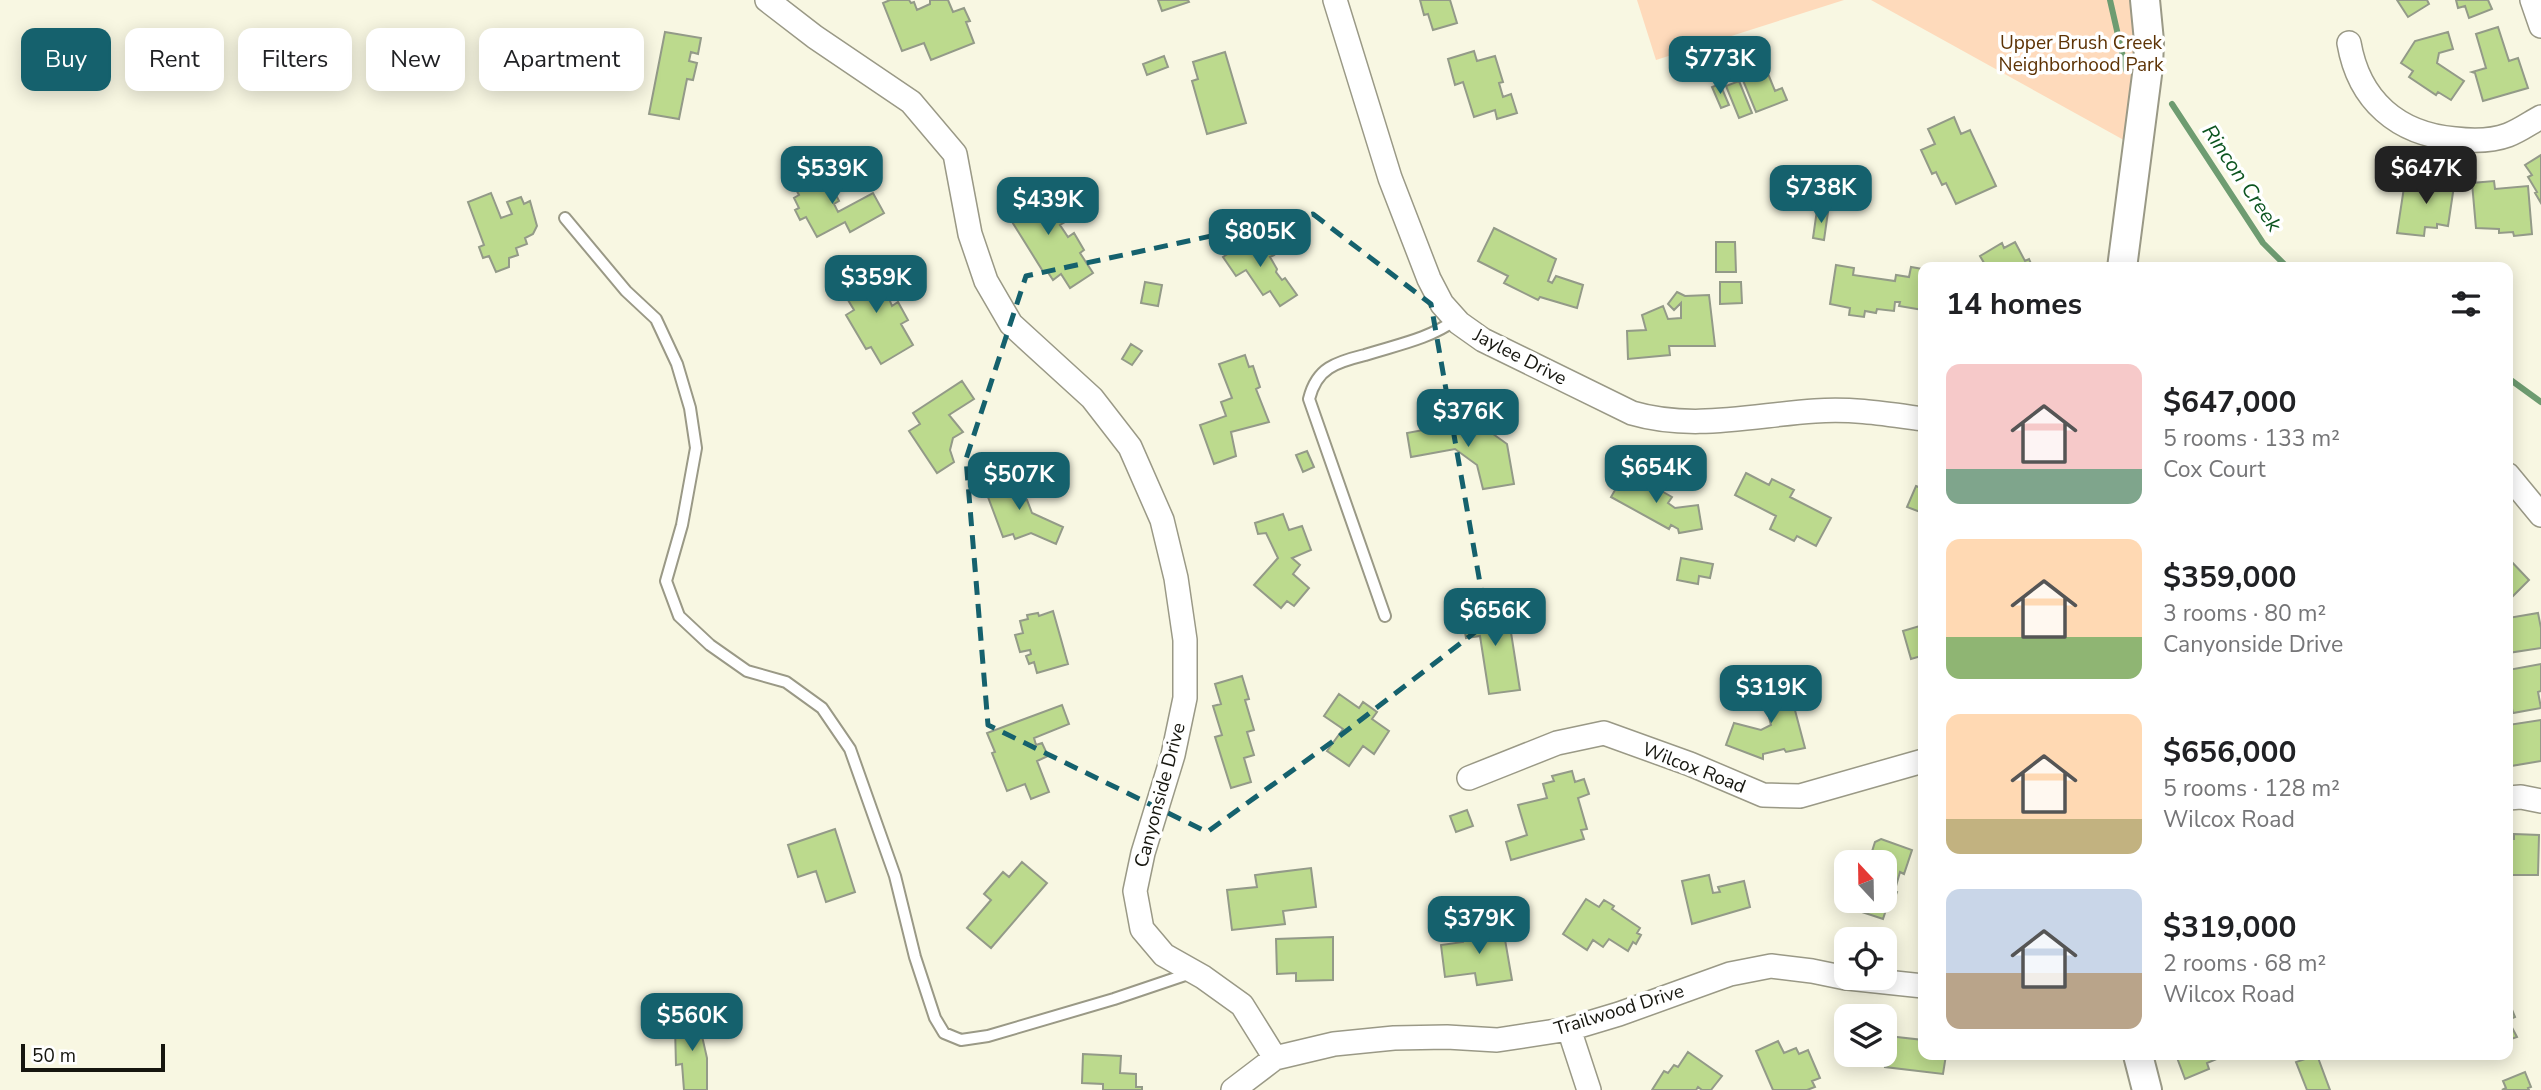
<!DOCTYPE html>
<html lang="en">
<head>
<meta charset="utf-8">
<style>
	body { margin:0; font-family:"Nunito Sans",sans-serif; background:#f6f6f6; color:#202124; height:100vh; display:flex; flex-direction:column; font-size:26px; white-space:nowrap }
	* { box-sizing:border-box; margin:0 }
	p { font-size:23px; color:#757577 }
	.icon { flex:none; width:38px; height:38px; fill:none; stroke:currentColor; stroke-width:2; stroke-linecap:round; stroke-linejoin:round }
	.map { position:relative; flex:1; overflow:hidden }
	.panel { position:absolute; left:1918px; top:262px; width:595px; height:798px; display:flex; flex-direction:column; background:#fff; border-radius:14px; box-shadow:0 4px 18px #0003 }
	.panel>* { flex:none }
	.banner { position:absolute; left:21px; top:28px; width:665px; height:63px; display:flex; gap:14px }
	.needle { width:46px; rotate:338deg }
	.buttons { position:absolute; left:1834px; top:850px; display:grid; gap:14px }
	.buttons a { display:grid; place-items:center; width:63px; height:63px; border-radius:14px; background:#fff; box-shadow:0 4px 18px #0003; font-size:35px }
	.scale { position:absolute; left:21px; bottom:18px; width:144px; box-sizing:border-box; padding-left:7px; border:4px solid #16160f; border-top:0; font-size:19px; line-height:24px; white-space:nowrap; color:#16160f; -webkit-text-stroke:5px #fff; paint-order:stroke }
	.price { position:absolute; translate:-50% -60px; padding:0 16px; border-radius:14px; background:#15616d; color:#fff; font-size:23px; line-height:46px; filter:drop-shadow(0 2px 4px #0008) }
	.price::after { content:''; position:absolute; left:50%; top:42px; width:21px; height:16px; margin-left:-10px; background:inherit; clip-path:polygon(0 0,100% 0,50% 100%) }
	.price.selected { background:#222; color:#fff }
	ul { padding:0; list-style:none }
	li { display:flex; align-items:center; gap:21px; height:175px; padding:0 28px }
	li span { display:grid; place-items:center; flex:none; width:196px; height:140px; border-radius:14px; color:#555 }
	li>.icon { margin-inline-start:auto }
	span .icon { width:84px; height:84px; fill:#fffc; stroke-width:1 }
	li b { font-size:30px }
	h2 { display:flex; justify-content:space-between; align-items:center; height:84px; padding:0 28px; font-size:30px }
	.tag { padding:0 24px; border-radius:14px; background:#fff; box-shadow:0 4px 18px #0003; font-size:24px; line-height:63px }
	.tag.selected { background:#15616d; color:#fff }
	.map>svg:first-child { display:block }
</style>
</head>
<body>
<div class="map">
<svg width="2541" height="1090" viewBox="0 0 2541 1090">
	<rect width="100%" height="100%" fill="#f8f7e2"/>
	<path fill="#fedabb" d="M1637,0H1844L1656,60Z
		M1871,0H2138L2131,144Z"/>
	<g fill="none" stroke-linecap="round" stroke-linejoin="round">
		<path stroke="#6e9c71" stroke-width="6" d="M2110,0L2126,70
			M2172,104L2263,243L2288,268
			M2508,378L2541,402"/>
	</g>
	<path fill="#bcda8d" stroke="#939a88" stroke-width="2" d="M890,0H909L911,3L914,2L917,10L930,4V0H948L953,12L964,8L970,21L966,22L974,43L931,60L924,43L902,51L883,3Z
		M1158,0H1188L1189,2L1162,11Z
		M1420,0H1450L1457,23L1433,30L1428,14L1424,15Z
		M2397,0H2427L2429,4L2408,17Z
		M2456,0H2488L2492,9L2469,18L2465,6L2458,8Z
		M2498,27L2509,61L2518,58L2528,88L2483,101L2475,73L2472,72L2486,68L2476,34Z
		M665,32L701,38L698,54L691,52L689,61L697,63L693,80L687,79L679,119L649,114Z
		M2448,32L2453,49L2439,53L2437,63L2464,81L2451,100L2438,92L2436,95L2409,77L2413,71L2401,63L2415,41Z
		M1474,51L1477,61L1495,56L1503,82L1499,83L1503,97L1511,94L1517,113L1497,119L1495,110L1474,117L1463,82L1455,85L1448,59Z
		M1225,52L1246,123L1207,134L1192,81L1198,79L1193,62Z
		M1164,56L1168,67L1147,75L1143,64Z
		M1764,64L1775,91L1782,88L1787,100L1756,112L1740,73Z
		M1739,81L1752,113L1739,118L1726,86Z
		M1720,84L1729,105L1721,108L1712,87Z
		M1954,117L1961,134L1970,130L1996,186L1956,204L1946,183L1942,185L1936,172L1932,174L1921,150L1935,144L1928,129Z
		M2541,155V203L2535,193L2537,192L2528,177L2532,175L2525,165Z
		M823,170L839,201L834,204L838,212L873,193L884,213L850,232L845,222L817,237L806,217L800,220L795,210L799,208L794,198L799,195L794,186Z
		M2433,176L2455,179L2448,226L2437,224V228L2425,227L2424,236L2397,233L2405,181L2432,185Z
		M2494,181L2495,189L2528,186L2532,234L2514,236L2513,232L2499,233V229L2476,228L2472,183Z
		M1029,187L1041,206L1051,200L1056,208L1063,204L1072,218L1060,225L1068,237L1074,233L1084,250L1080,253L1093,273L1070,288L1061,274L1053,280L1047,271L1044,273L1001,204Z
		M491,193L501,218L512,214L507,202L521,197L524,204L530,201L537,226L533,234L525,238L527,244L516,248L518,255L509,258V267L496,272L489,256L483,258L479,247L484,245L468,202Z
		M1817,210L1828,212L1824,240L1813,238Z
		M1494,228L1556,259L1548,281L1552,283L1556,276L1583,285L1577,308L1540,297L1538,300L1504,283L1508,276L1478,261Z
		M1259,233L1274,255L1270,257L1277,269L1276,272L1282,280L1285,278L1297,295L1280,306L1270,291L1263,295L1246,270L1236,276L1223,257Z
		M1716,242H1735L1736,272H1716Z
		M2015,242L2025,261L2029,259L2033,268H1987L1980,256L2002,243L2004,248Z
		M1836,265L1854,268L1853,275L1895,281L1896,275L1909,277L1911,267L1923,269V310L1899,306L1900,302H1895L1894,311L1877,309L1876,313L1865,311L1864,317L1849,315L1850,308L1830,304Z
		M870,266L880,283L885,279L896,297L890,301L892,306L898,302L908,320L901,324L913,345L881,364L871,347L866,349L846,315L854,310L839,285Z
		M1145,282L1162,285L1158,306L1141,303Z
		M1720,282H1741L1742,303L1720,304Z
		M1677,292L1685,296L1709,295L1715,346H1669L1670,355L1628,359L1627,331L1646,330L1642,315L1663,306L1668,319L1681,318V303L1674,310L1668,304Z
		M1131,344L1142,351L1132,365L1122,359Z
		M1245,355L1249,367L1253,366L1260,387L1256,389L1269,422L1231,432L1236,456L1214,464L1200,425L1226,416L1221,402L1232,398L1219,364Z
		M962,381L974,399L949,415L963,432L953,438L950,450L954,462L937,473L909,431L920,424L913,413Z
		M1468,416L1507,444L1514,484L1483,489L1477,465L1455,449L1411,457L1407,433L1461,423V417Z
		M1307,451L1314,467L1303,472L1296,455Z
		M1626,471L1672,497L1668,503L1675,508L1698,505L1702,529L1679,533L1678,529L1671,525L1669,529L1611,497Z
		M1746,473L1769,485L1772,479L1794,490L1790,497L1831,518L1816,546L1797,536L1794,541L1770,529L1776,516L1735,495Z
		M1022,475L1028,493L1021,496L1023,501L1027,500L1032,513L1063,527L1056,544L1031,533L1015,539L1013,534L1003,537L985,489Z
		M1916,486L1923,489V513L1907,507Z
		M1283,514L1289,530L1302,526L1311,550L1292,558L1300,565L1293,574L1309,588L1294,606L1287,601L1281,608L1254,585L1278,558L1266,533L1258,534L1255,523Z
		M1681,558L1713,564L1710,578L1699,576L1698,584L1677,580Z
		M2508,558L2529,580L2510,599L2508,597Z
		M1507,607L1520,690L1489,694L1480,636L1466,638L1462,614Z
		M1053,611L1068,664L1037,673L1034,662L1029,664L1026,656L1031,654L1030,650L1020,652L1015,635L1023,633L1020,621L1028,619L1027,615L1038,613L1039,616Z
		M2538,613L2541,628V648L2508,653V618Z
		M1923,625V665L1921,656L1911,659L1903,631Z
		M2541,664V691L2538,692L2541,708L2513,713L2511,704L2508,705V670Z
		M1242,676L1249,699L1245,700L1254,730L1247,732L1254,755L1244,758L1251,782L1231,788L1215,737L1222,735L1213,706L1221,704L1215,684Z
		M1783,677L1784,685L1788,684L1805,748L1786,752L1784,749L1763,754V759L1726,745L1734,723L1761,730L1771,725L1760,683Z
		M1339,694L1359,708L1363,702L1377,712L1372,719L1389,731L1374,754L1363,746L1349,766L1327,751L1343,729L1324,716Z
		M1062,705L1069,724L1034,738L1036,745L1042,743L1048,756L1037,761L1049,792L1031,799L1025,784L1007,791L992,753L995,752L987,733Z
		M2541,720V761L2511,766L2508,751V725Z
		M1572,771L1575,782L1584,779L1589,794L1578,798L1587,829L1581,830L1584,839L1511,860L1506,842L1527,835L1518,805L1547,798L1543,784L1554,781L1552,776Z
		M1467,810L1473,826L1456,832L1450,816Z
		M835,829L855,892L826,902L816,871L798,877L788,845Z
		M2514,834L2539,835L2538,875H2508V839H2514Z
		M1881,839L1912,850L1904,874L1900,872L1896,886L1891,885L1890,889L1897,892L1892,905L1888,904L1883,919L1847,907L1849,901H1885V863H1870L1869,861L1875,842Z
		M1022,862L1047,883L991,948L967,928L991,900L984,894L1003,872L1009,877Z
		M1311,868L1316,907L1283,911L1285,924L1232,930L1227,890L1257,887L1255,875Z
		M1709,875L1713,893L1720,892L1718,887L1744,881L1750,907L1692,924L1682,881Z
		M1586,899L1599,907L1604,900L1614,906L1612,909L1640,928L1637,933L1641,935L1636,944L1633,942L1628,951L1609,939L1603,947L1593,940L1587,950L1563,934Z
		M1485,927V930L1503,928L1512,980L1477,985L1475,973L1445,977L1441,945L1463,942L1462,930Z
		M1333,937V980L1296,981V973L1277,974L1276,939Z
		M2508,1000L2515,1017L2508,1020L2517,1037L2508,1040Z
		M697,1014L707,1058V1090H684L682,1064L676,1065L675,1027H681V1015Z
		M1888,1036L1923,1040V1055H1946L1943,1074L1885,1067Z
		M1778,1041L1784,1053L1796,1048L1799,1054L1808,1050L1820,1078L1812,1081L1815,1087L1807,1090H1773L1756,1051Z
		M1688,1052L1722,1076L1711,1090H1702L1698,1087L1696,1090H1652L1664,1071L1668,1073L1674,1065L1678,1067Z
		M1083,1054L1121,1056L1120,1073L1136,1074V1087H1142V1090H1103V1084L1082,1083Z
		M2176,1055H2226L2207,1063L2209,1069L2185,1079Z
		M2317,1055L2330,1090H2307L2296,1062Z
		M2525,1072L2531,1087L2528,1088L2529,1090H2502L2506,1088L2503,1081Z"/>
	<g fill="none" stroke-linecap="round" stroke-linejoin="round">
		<g stroke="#9a9986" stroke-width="14">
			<path id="service" d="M565,218L626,291L656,319L677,364L690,408L696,448L682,525L666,581L679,616L710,645L747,671L786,682L822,708L850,749L895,876L915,957L935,1018L944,1033L961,1040L988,1036L1114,999L1191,973
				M1385,616L1309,399C1312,387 1318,375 1329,368C1340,361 1353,358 1365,355C1396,345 1429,339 1455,320"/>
		</g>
		<g stroke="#9a9986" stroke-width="26">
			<path id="minor" d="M767,0L815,37L911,102L955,154L970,234L986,281L1011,324L1092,398L1130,447L1162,520L1176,578L1185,640V698L1173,755L1143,853L1135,891L1142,929L1164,955L1203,977L1242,1005L1275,1058
				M1335,0L1390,178L1429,279L1442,304L1459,323L1483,340L1632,413C1693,431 1754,415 1815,411C1852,408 1887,414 1923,419
				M2532,0L2541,26
				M2349,43C2359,101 2398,134 2455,139C2472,141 2492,141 2508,135C2519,131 2530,123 2541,117
				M2508,475L2541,515
				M1469,778L1557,743L1604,733L1690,764L1763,795L1800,796L1923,761
				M2508,798L2521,797L2541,801
				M1848,978L1923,986
				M1569,1029L1589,1090
				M1233,1090L1275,1058L1334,1044L1394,1038L1447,1037L1497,1040L1569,1029L1619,1014L1730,974L1771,966L1812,971L1846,978"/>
		</g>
		<g stroke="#9a9986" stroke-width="32">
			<path id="tertiary" d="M2122,268L2148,67L2149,41L2145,0
				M2138,1055L2147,1090"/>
		</g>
		<use href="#service" stroke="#fff" stroke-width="10"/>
		<use href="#minor" stroke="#fff" stroke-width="23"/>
		<use href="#tertiary" stroke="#fff" stroke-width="28"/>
	</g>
	<path fill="none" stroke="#15616d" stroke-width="5" stroke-dasharray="14 9" stroke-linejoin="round" d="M1313,214L1431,304L1487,623L1332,742L1207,832L988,725L966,459L1026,276Z"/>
	<g text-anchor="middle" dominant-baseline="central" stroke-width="7" stroke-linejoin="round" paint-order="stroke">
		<g font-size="19" fill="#5d3305" stroke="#fff">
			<text x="2081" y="43">Upper Brush Creek<tspan x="2081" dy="22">Neighborhood Park</tspan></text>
		</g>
		<g font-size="19" fill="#16160f" stroke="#fff">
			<text transform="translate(1520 357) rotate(27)">Jaylee Drive</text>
			<text transform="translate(1694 768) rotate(21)">Wilcox Road</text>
			<text transform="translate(1160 795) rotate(-75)">Canyonside Drive</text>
			<text transform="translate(1619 1010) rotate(-17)">Trailwood Drive</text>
		</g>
		<g font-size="21" font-style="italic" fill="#0b541f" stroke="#fff">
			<text transform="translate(2242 178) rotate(56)">Rincon Creek</text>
		</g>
	</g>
</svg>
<div class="buttons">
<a><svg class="needle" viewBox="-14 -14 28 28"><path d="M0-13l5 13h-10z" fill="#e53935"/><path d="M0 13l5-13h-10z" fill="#757577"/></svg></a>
<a><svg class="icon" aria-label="locate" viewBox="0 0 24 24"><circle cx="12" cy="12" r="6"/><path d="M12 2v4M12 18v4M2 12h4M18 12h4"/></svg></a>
<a><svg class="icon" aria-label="layers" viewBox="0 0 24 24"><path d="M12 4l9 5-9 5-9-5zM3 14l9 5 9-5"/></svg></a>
</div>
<div class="scale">50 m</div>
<b class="price" style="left:1720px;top:96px">$773K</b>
<b class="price" style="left:832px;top:206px">$539K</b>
<b class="price selected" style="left:2426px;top:206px">$647K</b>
<b class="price" style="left:1821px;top:225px">$738K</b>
<b class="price" style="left:1048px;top:237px">$439K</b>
<b class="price" style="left:1260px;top:269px">$805K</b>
<b class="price" style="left:876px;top:315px">$359K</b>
<b class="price" style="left:1468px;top:449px">$376K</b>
<b class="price" style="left:1656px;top:505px">$654K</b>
<b class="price" style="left:1019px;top:512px">$507K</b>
<b class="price" style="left:1495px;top:648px">$656K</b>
<b class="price" style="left:1771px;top:725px">$319K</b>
<b class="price" style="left:1479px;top:956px">$379K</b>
<b class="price" style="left:692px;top:1053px">$560K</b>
<div class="banner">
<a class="tag selected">Buy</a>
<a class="tag">Rent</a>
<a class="tag">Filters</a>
<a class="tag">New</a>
<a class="tag">Apartment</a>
</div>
<section class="panel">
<h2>14 homes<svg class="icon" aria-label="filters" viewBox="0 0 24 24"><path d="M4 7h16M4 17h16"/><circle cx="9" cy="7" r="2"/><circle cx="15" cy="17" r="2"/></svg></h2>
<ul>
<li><span style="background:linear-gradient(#f6c9c9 75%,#7fa58c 0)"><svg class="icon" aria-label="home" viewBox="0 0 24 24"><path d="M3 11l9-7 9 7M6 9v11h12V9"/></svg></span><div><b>$647,000</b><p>5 rooms · 133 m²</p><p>Cox Court</p></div></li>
<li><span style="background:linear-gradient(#ffd9b3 70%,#8fb573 0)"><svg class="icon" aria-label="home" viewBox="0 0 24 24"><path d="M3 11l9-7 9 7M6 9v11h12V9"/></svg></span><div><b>$359,000</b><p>3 rooms · 80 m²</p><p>Canyonside Drive</p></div></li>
<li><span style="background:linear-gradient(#ffd9b3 75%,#c2b280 0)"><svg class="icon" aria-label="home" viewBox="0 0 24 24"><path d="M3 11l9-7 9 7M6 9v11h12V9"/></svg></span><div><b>$656,000</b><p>5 rooms · 128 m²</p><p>Wilcox Road</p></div></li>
<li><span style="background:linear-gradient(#c9d6e8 60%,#b9a48a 0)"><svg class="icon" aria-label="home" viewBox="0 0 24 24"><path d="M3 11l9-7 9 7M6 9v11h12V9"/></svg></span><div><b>$319,000</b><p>2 rooms · 68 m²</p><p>Wilcox Road</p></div></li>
</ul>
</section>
</div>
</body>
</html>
